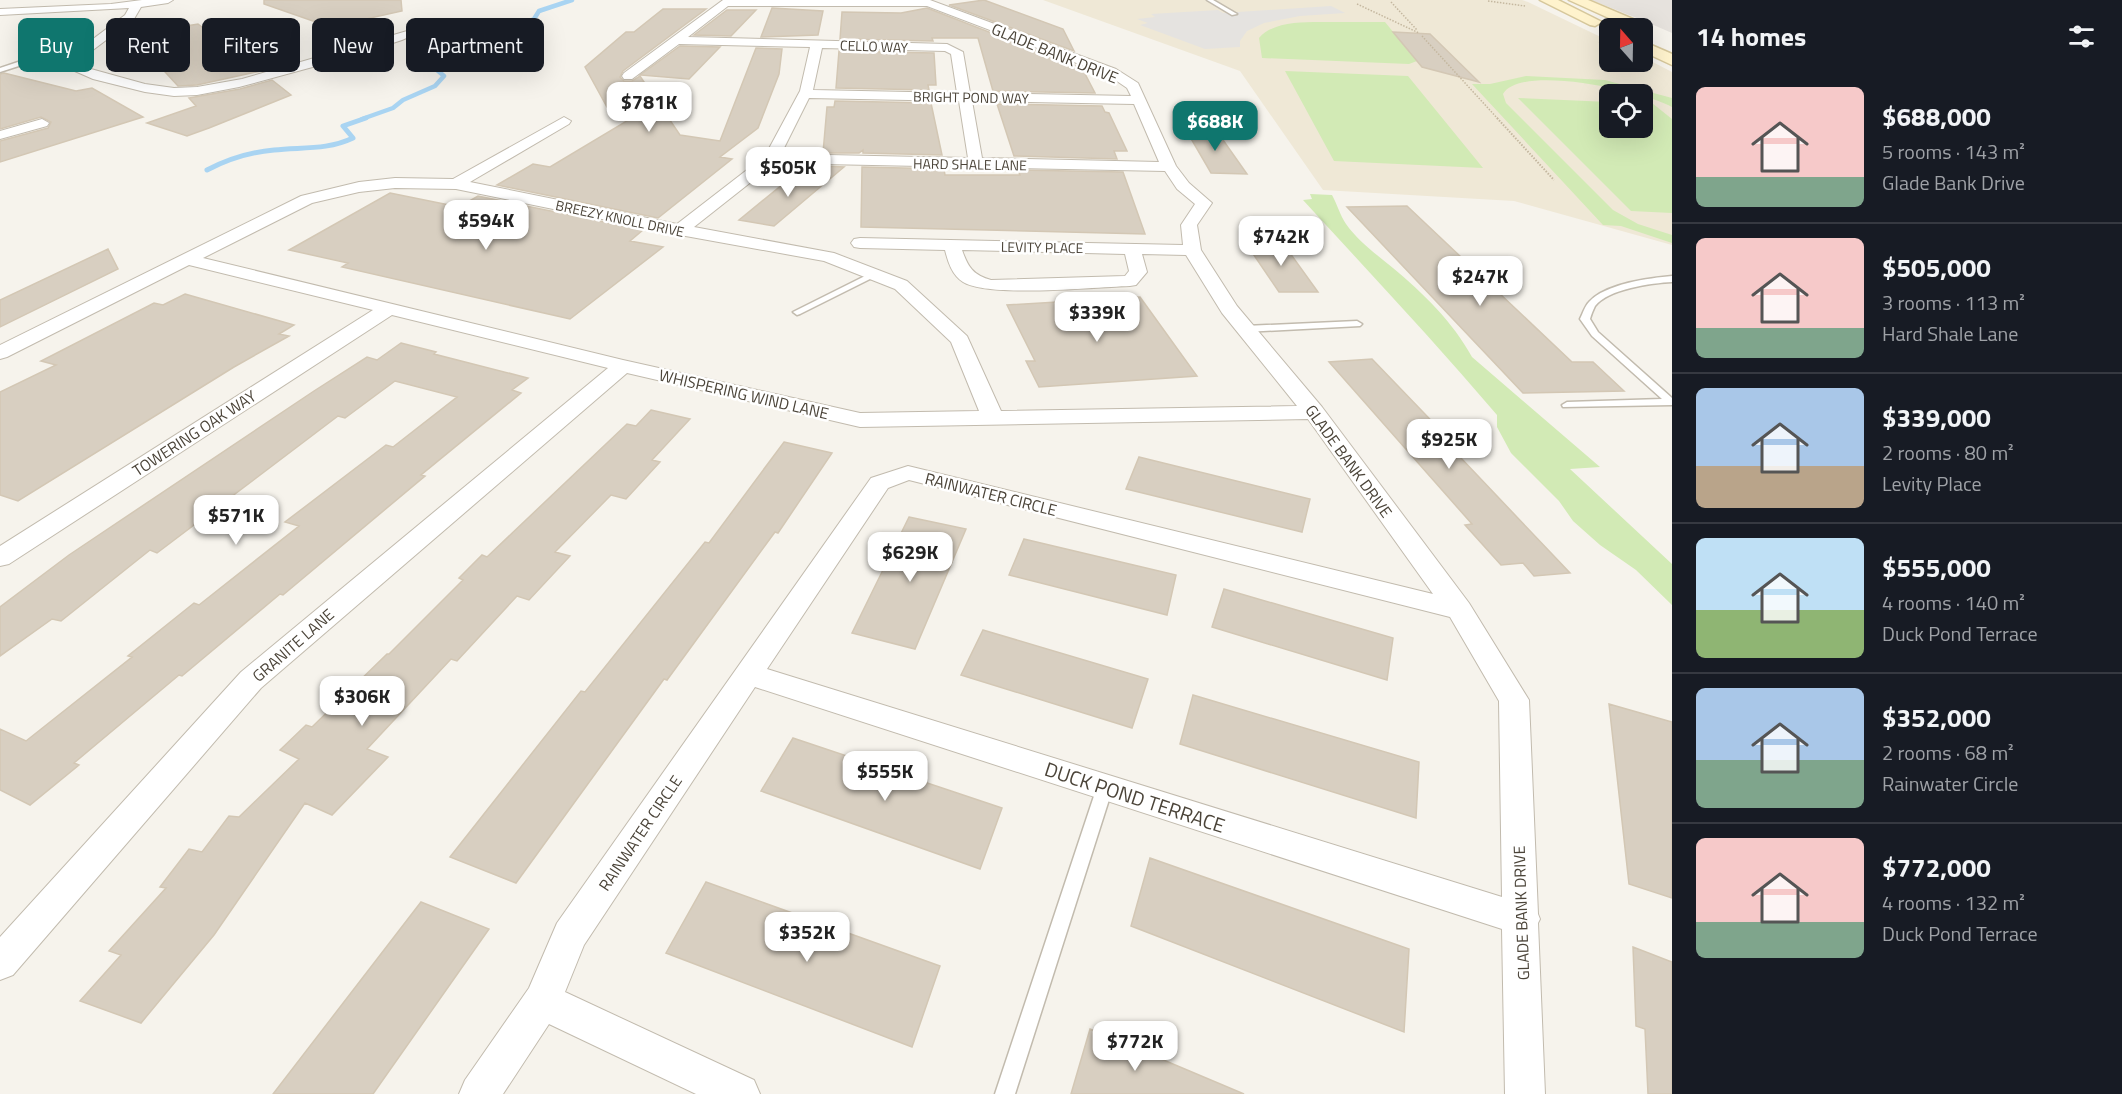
<!DOCTYPE html>
<html lang="en">
<head>
<meta charset="utf-8">
<style>
	body { margin:0; font-family:"Titillium Web",sans-serif; background:#20242c; color:#f1f3f6; height:100vh; display:flex; flex-direction:column; font-size:22px; white-space:nowrap }
	* { box-sizing:border-box; margin:0 }
	p { font-size:20px; color:#9ea1a6 }
	.icon { flex:none; width:33px; height:33px; fill:none; stroke:currentColor; stroke-width:2; stroke-linecap:round; stroke-linejoin:round }
	.map { position:relative; flex:1; overflow:hidden }
	.details { display:flex; flex-direction:column; background:#171b24; width:450px }
	.details>* { flex:none }
	.banner { position:absolute; left:18px; top:18px; width:570px; height:54px; display:flex; gap:12px }
	.needle { width:39px; rotate:340deg }
	.controls { position:absolute; left:1599px; top:18px; display:grid; gap:12px }
	.controls a { display:grid; place-items:center; width:54px; height:54px; border-radius:9px; background:#171b24; box-shadow:0 6px 24px #0002; font-size:30px }
	.price { position:absolute; translate:-50% -51px; padding:0 14px; border-radius:12px; background:#fff; color:#222; font-size:20px; line-height:39px; filter:drop-shadow(0 2px 3px #0008) }
	.price::after { content:''; position:absolute; left:50%; top:36px; width:18px; height:14px; margin-left:-9px; background:inherit; clip-path:polygon(0 0,100% 0,50% 100%) }
	.price.on { background:#0f766e; color:#fff }
	ul { padding:0; list-style:none }
	li { display:flex; align-items:center; gap:18px; height:150px; padding:0 24px }
	li+li { border-top:2px solid #363941 }
	li span { display:grid; place-items:center; flex:none; width:168px; height:120px; border-radius:9px; color:#555 }
	li>.icon { margin-inline-start:auto }
	span .icon { width:72px; height:72px; fill:#fffc; stroke-width:1 }
	li b { font-size:26px }
	h2 { display:flex; justify-content:space-between; align-items:center; height:72px; padding:0 24px; font-size:26px }
	.chip { padding:0 21px; border-radius:9px; background:#171b24; box-shadow:0 6px 24px #0002; font-size:21px; line-height:54px }
	.chip.on { background:#0f766e; color:#fff }
	main { display:flex; flex:1; min-height:0 }
	.map>svg:first-child { display:block }
</style>
</head>
<body>
<main>
<div class="map">
<svg width="1672" height="1094" viewBox="0 0 1672 1094">
	<rect width="100%" height="100%" fill="#f6f3ec"/>
	<path fill="#e6e2dd" d="M1591,0H1672V33L1642,20Z"/>
	<path fill="#efe8d6" fill-rule="evenodd" d="M1043,0H1522L1528,2L1609,41L1610,62H1642L1643,57L1672,72V245L1514,201L1323,190L1240,71ZM1610,94H1642V128H1610Z"/>
	<path fill="#d2eab5" d="M1326,22H1385L1417,61L1409,64L1262,58L1259,38C1273,21 1305,22 1326,22Z
		M1285,71L1408,76L1483,168L1334,161Z
		M1526,76L1605,80L1672,98V107C1646,92 1521,63 1503,94L1506,103L1613,210L1638,224L1672,235V243L1621,226L1603,225L1472,84H1490Z
		M1518,98L1609,102L1610,128H1642L1643,103H1652L1672,119V213L1631,211Z
		M1310,194L1332,195C1337,204 1340,215 1346,224C1359,242 1376,254 1393,268C1423,293 1453,322 1472,357L1600,467L1570,469L1672,564V605L1636,570L1600,545L1573,521L1559,501L1511,453L1497,427V415C1434,341 1368,271 1303,200L1312,199Z"/>
	<path fill="#e5e3e0" d="M1331,6L1345,13L1300,16L1264,23L1247,31L1240,41V47L1205,49L1140,25L1148,23L1137,19L1155,17L1151,14L1218,10L1223,13Z"/>
	<g fill="none" stroke-linecap="round" stroke-linejoin="round">
		<path stroke="#a9d4f2" stroke-width="4.5" d="M362,119L393,108L403,100L435,86L444,76L437,70L440,63L454,53L474,44L489,42L534,19L539,11L572,0"/>
		<path stroke="#a9d4f2" stroke-width="5" d="M207,170C228,159 251,152 274,150C302,147 328,150 353,138L343,126L366,118"/>
	</g>
	<path fill="#d8cfc1" stroke="#d3c7b4" stroke-width="1.5" d="M264,0H401L402,11L330,27L264,4Z
		M984,0L1063,29L1074,51L949,5Z
		M772,8L823,11L818,35L761,37Z
		M927,8L1082,68L1095,93L993,91L978,38H932L933,41L840,39L842,12L901,13Z
		M663,9H706L623,71L620,77L624,81H632L640,76L680,135L720,141L756,48L782,49L779,74L758,128L720,157L732,159L658,218L497,185L533,164L550,167L642,112L607,107L585,67L626,32H634Z
		M727,10H756L731,36L694,35Z
		M198,24L261,71L197,85L178,86L131,35Z
		M1393,32L1430,34L1479,82L1422,67Z
		M680,46L720,47L689,79L640,75Z
		M839,51L934,53L936,85H928L929,90L836,88Z
		M4,73L76,91L92,88L143,117L0,162V141L48,128L51,122L41,117L0,129V74Z
		M272,80L291,95L209,128L187,136L147,123L196,106L189,98L240,89Z
		M835,101L931,103L942,155L863,153V150L859,153H823L827,107H834Z
		M997,104L1102,106L1105,112L1109,113L1127,151H1114L1117,159L1014,156Z
		M1186,130H1216L1247,174L1211,173Z
		M822,166L844,167L774,226L739,220L794,175L821,179Z
		M862,167L944,169L945,175H1020L1018,170L1123,172L1145,234L861,227Z
		M390,193L459,207L478,196L643,230L630,241L663,247L570,319L342,267L348,263L289,250Z
		M1407,206L1572,362H1593L1624,391L1523,393L1347,207Z
		M1245,242H1282L1318,292H1279Z
		M108,249L118,269L0,327V300Z
		M185,294L294,325L279,334L289,336L234,367L18,501L0,495V392L56,365L41,361L154,303L163,305Z
		M1140,297L1197,376L1039,387L1026,361H1035L1007,305Z
		M401,343L436,352L434,354L528,378L512,390L521,393L421,475L425,476L283,595L280,594L182,676L179,675L74,763L79,765L30,805L0,790V729L26,741L132,657L128,656L194,603L199,605L299,526L285,522L386,445L393,447L457,397L395,381L345,418L338,416L157,553L150,550L61,621L52,619L0,656V607L69,555L314,391L367,357L377,360Z
		M1372,359L1448,438H1442L1570,573L1534,576L1523,563L1501,565L1465,525L1472,524L1329,362Z
		M651,410L690,419L652,460L660,462L626,499L611,495L555,552L570,556L529,600L517,596L457,661L451,659L367,749L388,757L332,815L305,803L214,935L141,1023L80,1001L121,955L109,951L166,888L160,887L189,849L202,852L229,816L239,817L299,759L280,750L306,725L312,727L387,654H389L463,580L459,578L482,555L487,557L627,424L636,426Z
		M784,442L832,453L778,533L775,532L667,680L664,679L516,883L450,857L581,691L585,692L705,542L709,543Z
		M1139,457L1310,499L1302,532L1126,489Z
		M909,517L966,529L915,649L852,633Z
		M1024,539L1176,575L1167,615L1009,575Z
		M1224,589L1393,638L1387,680L1212,627Z
		M983,630L1148,679L1132,728L961,675Z
		M1193,695L1419,762L1416,818L1180,744Z
		M1609,704L1672,722V898L1629,884Z
		M793,738L1002,808L980,869L761,791Z
		M1150,858L1409,949L1404,1032L1131,926Z
		M706,882L940,966L912,1047L666,953Z
		M421,902L489,929L373,1094H273Z
		M1633,947L1672,962V1094H1648L1645,1029L1636,1026Z
		M1090,1029L1244,1094H1071Z"/>
	<g fill="none" stroke-linecap="round" stroke-linejoin="round">
		<g stroke="#c2bbae" stroke-width="3">
			<path id="lane" d="M1207,0H1213L1237,14L1232,15Z
				M76,56L78,59L25,64L0,72V68L24,60Z
				M871,273L878,275L800,314L797,315L793,312Z
				M1672,276V282C1652,283 1608,289 1595,306C1593,310 1591,315 1590,319L1598,332L1672,398V405L1563,407L1562,405L1567,402L1662,399L1592,336L1580,319C1583,313 1585,306 1589,302C1605,284 1649,278 1672,276Z
				M1357,321L1362,324L1360,326L1245,332L1240,329L1245,326Z
				M1105,781L1110,783L1113,787L1015,1094H995L1097,787L1100,783Z"/>
		</g>
		<g stroke="#c2bbae" stroke-width="2">
			<path id="street" d="M142,0H173L168,3L141,7L134,19L81,59L80,66L145,84L174,88L197,87L242,79L414,29L420,32L402,40L353,56L239,87L197,95L174,96L145,92L93,79L68,68L67,63L73,54L125,15L129,8L0,15V9L111,4Z
				M723,0H930L1116,69L1138,83L1176,166L1189,183L1212,203L1197,225L1201,250L1237,306L1322,407L1469,603L1529,700L1538,914L1540,919L1538,923L1545,1094H1505L1502,929L755,687L584,945L565,992L754,1080L760,1094H696L549,1024L503,1094H459L465,1080L529,988L557,923L871,478L908,466L1433,594L1308,419L860,427L627,373L261,688L13,975L0,980V937L241,672L608,368L392,315L9,564L0,566V546L373,310L189,265L7,357L0,359V345L301,196L359,182L395,178L453,179L564,117L571,121L569,124L470,182L677,224L765,156L800,91L810,47L679,44L632,79H624L622,76L624,73ZM728,6H927L1108,75L1127,88L1131,96L970,93L963,52L947,44L688,37ZM822,48L945,51L951,54L957,93L813,90ZM809,98L959,101L968,158L781,154ZM972,101L1134,104L1159,162L982,158ZM775,163L1165,171L1177,189L1195,204L1181,225L1183,245L860,238L854,239L851,243L854,247L860,248L945,250C948,262 952,275 963,282C988,298 1096,287 1130,286L1136,285L1147,272L1142,254L1186,255L1222,313L1297,406L1001,411L967,336L907,281L834,253L694,227ZM395,188L456,189L680,235L824,261L895,289L951,342L979,411L860,413L623,360L203,258L312,203L359,192ZM962,250L1125,254L1129,271L1125,276L991,280C973,275 968,267 962,250ZM909,480L1450,617L1499,701L1502,897L767,669L888,488Z
				M42,119L49,123L47,126L0,139V131Z"/>
		</g>
		<g stroke="#d6c79b" stroke-width="3">
			<path id="secondary" d="M1540,0H1558L1602,22L1595,26L1590,25Z
				M1569,0H1588L1647,25L1649,28L1642,32V28H1631Z
				M1642,41L1672,54V65L1642,51Z"/>
		</g>
		<path stroke="#c4b79f" stroke-width="1.5" stroke-dasharray="1.5 1.5" stroke-linecap="butt" d="M1488,1L1525,6
			M1391,2L1417,30
			M1357,4L1419,33
			M1422,36L1498,119
			M1599,42L1610,46"/>
		<path stroke="#c4b79f" stroke-width="2" stroke-dasharray="1.5 1.5" stroke-linecap="butt" d="M1497,118L1554,180"/>
		<use href="#lane" fill="#fff" fill-rule="evenodd"/>
		<use href="#street" fill="#fff" fill-rule="evenodd"/>
		<use href="#secondary" fill="#fff3cd" fill-rule="evenodd"/>
	</g>
	<g text-anchor="middle" dominant-baseline="central" stroke-width="5" stroke-linejoin="round" paint-order="stroke">
		<g font-size="14" fill="#4b4439" stroke="#fff">
			<text transform="translate(874 46) rotate(2)">CELLO WAY</text>
			<text transform="translate(971 97) rotate(1)">BRIGHT POND WAY</text>
			<text transform="translate(970 164) rotate(1)">HARD SHALE LANE</text>
			<text transform="translate(620 218) rotate(12)">BREEZY KNOLL DRIVE</text>
			<text transform="translate(1042 247) rotate(1)">LEVITY PLACE</text>
		</g>
		<g font-size="16" fill="#4b4439" stroke="#fff">
			<text transform="translate(1055 53) rotate(22)">GLADE BANK DRIVE</text>
			<text transform="translate(744 394) rotate(13)">WHISPERING WIND LANE</text>
			<text transform="translate(194 433) rotate(-33)">TOWERING OAK WAY</text>
			<text transform="translate(1349 461) rotate(54)">GLADE BANK DRIVE</text>
			<text transform="translate(991 494) rotate(14)">RAINWATER CIRCLE</text>
			<text transform="translate(293 645) rotate(-41)">GRANITE LANE</text>
			<text transform="translate(640 833) rotate(-56)">RAINWATER CIRCLE</text>
			<text transform="translate(1521 913) rotate(-92)">GLADE BANK DRIVE</text>
		</g>
		<g font-size="20" fill="#4b4439" stroke="#fff">
			<text transform="translate(1135 797) rotate(18)">DUCK POND TERRACE</text>
		</g>
	</g>
</svg>
<div class="controls">
<a><svg class="needle" viewBox="-14 -14 28 28"><path d="M0-13l5 13h-10z" fill="#e53935"/><path d="M0 13l5-13h-10z" fill="#9ea1a6"/></svg></a>
<a><svg class="icon" aria-label="locate" viewBox="0 0 24 24"><circle cx="12" cy="12" r="6"/><path d="M12 2v4M12 18v4M2 12h4M18 12h4"/></svg></a>
</div>
<b class="price" style="left:649px;top:133px">$781K</b>
<b class="price on" style="left:1215px;top:152px">$688K</b>
<b class="price" style="left:788px;top:198px">$505K</b>
<b class="price" style="left:486px;top:251px">$594K</b>
<b class="price" style="left:1281px;top:267px">$742K</b>
<b class="price" style="left:1480px;top:307px">$247K</b>
<b class="price" style="left:1097px;top:343px">$339K</b>
<b class="price" style="left:1449px;top:470px">$925K</b>
<b class="price" style="left:236px;top:546px">$571K</b>
<b class="price" style="left:910px;top:583px">$629K</b>
<b class="price" style="left:362px;top:727px">$306K</b>
<b class="price" style="left:885px;top:802px">$555K</b>
<b class="price" style="left:807px;top:963px">$352K</b>
<b class="price" style="left:1135px;top:1072px">$772K</b>
<div class="banner">
<a class="chip on">Buy</a>
<a class="chip">Rent</a>
<a class="chip">Filters</a>
<a class="chip">New</a>
<a class="chip">Apartment</a>
</div>
</div>
<section class="details">
<h2>14 homes<svg class="icon" aria-label="filters" viewBox="0 0 24 24"><path d="M4 7h16M4 17h16"/><circle cx="9" cy="7" r="2"/><circle cx="15" cy="17" r="2"/></svg></h2>
<ul>
<li><span style="background:linear-gradient(#f6c9c9 75%,#7fa58c 0)"><svg class="icon" aria-label="home" viewBox="0 0 24 24"><path d="M3 11l9-7 9 7M6 9v11h12V9"/></svg></span><div><b>$688,000</b><p>5 rooms · 143 m²</p><p>Glade Bank Drive</p></div></li>
<li><span style="background:linear-gradient(#f6c9c9 75%,#7fa58c 0)"><svg class="icon" aria-label="home" viewBox="0 0 24 24"><path d="M3 11l9-7 9 7M6 9v11h12V9"/></svg></span><div><b>$505,000</b><p>3 rooms · 113 m²</p><p>Hard Shale Lane</p></div></li>
<li><span style="background:linear-gradient(#a9c7e8 65%,#b9a48a 0)"><svg class="icon" aria-label="home" viewBox="0 0 24 24"><path d="M3 11l9-7 9 7M6 9v11h12V9"/></svg></span><div><b>$339,000</b><p>2 rooms · 80 m²</p><p>Levity Place</p></div></li>
<li><span style="background:linear-gradient(#bfe0f5 60%,#8fb573 0)"><svg class="icon" aria-label="home" viewBox="0 0 24 24"><path d="M3 11l9-7 9 7M6 9v11h12V9"/></svg></span><div><b>$555,000</b><p>4 rooms · 140 m²</p><p>Duck Pond Terrace</p></div></li>
<li><span style="background:linear-gradient(#a9c7e8 60%,#7fa58c 0)"><svg class="icon" aria-label="home" viewBox="0 0 24 24"><path d="M3 11l9-7 9 7M6 9v11h12V9"/></svg></span><div><b>$352,000</b><p>2 rooms · 68 m²</p><p>Rainwater Circle</p></div></li>
<li><span style="background:linear-gradient(#f6c9c9 70%,#7fa58c 0)"><svg class="icon" aria-label="home" viewBox="0 0 24 24"><path d="M3 11l9-7 9 7M6 9v11h12V9"/></svg></span><div><b>$772,000</b><p>4 rooms · 132 m²</p><p>Duck Pond Terrace</p></div></li>
</ul>
</section>
</main>
</body>
</html>
